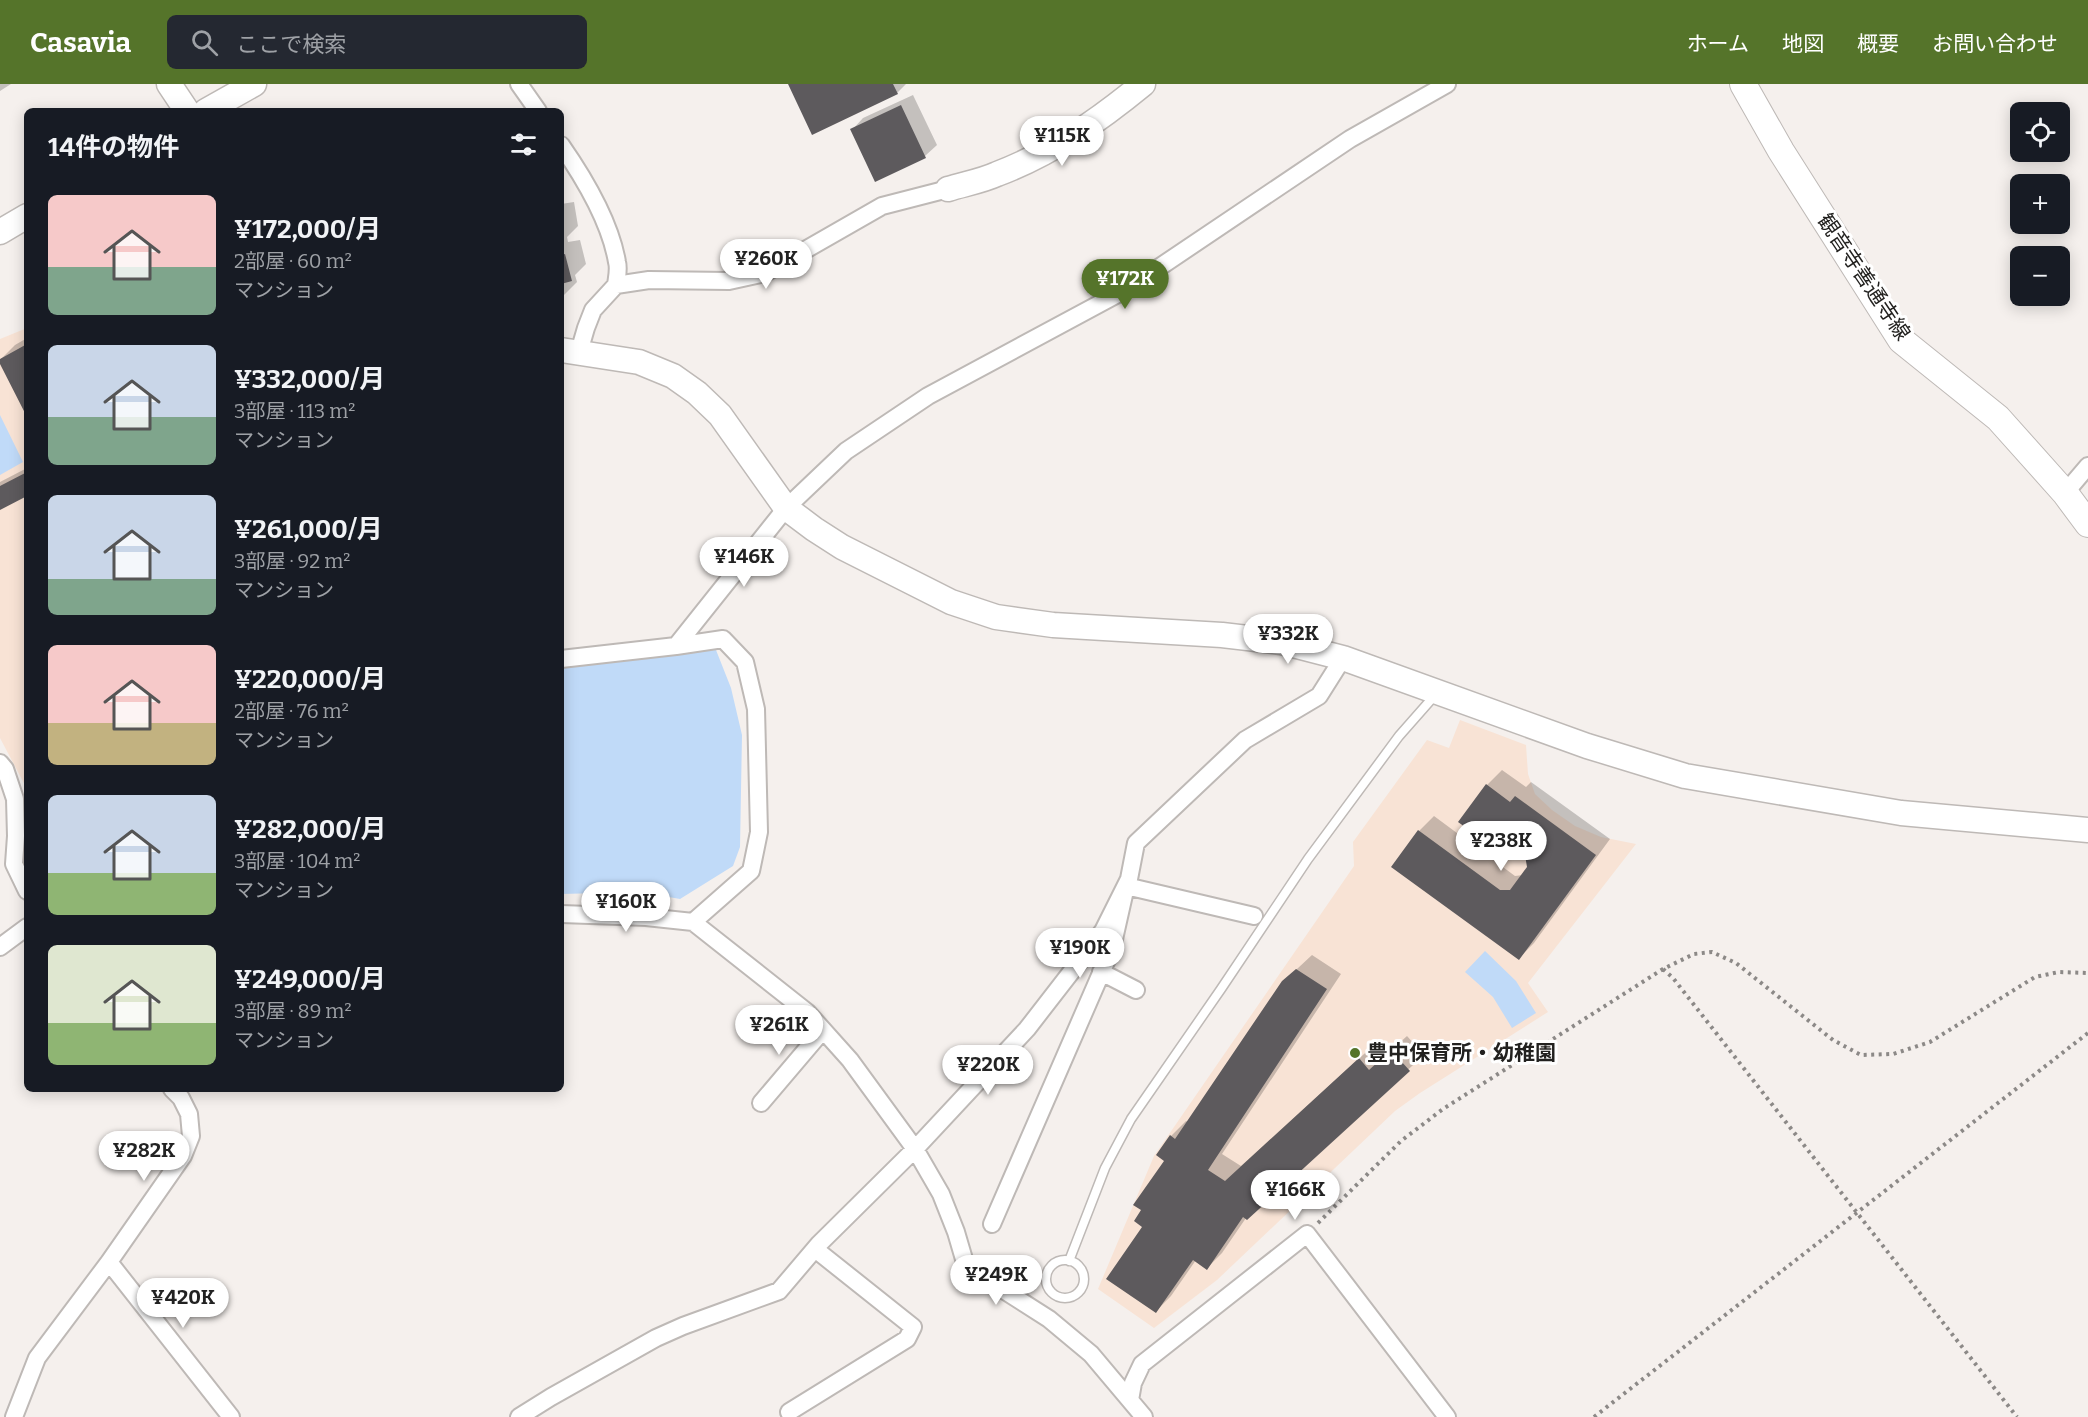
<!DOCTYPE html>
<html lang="ja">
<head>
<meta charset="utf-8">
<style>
	body { margin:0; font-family:Bitter,"Noto Sans JP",serif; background:#242831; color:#f1f3f6; height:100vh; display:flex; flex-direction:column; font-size:22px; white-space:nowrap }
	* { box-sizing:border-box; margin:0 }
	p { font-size:20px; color:#9ea1a6 }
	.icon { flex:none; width:33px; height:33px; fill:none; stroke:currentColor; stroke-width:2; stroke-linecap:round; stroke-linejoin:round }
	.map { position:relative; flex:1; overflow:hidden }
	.side { position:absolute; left:24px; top:24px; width:540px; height:984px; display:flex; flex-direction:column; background:#171b24; border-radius:9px; box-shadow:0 3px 15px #0003 }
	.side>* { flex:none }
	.fabs { position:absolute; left:2010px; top:18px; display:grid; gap:12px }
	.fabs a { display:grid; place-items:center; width:60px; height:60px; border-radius:9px; background:#171b24; box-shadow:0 3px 15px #0003; font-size:30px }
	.price { position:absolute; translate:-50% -51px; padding:0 14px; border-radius:21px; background:#fff; color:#222; font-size:20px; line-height:39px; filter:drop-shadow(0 2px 3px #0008) }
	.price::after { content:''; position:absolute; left:50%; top:36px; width:18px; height:14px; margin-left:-9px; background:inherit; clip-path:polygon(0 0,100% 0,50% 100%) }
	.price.on { background:#55742a; color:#fff }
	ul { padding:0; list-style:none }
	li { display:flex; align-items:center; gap:18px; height:150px; padding:0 24px }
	li span { display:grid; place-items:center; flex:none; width:168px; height:120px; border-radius:9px; color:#555 }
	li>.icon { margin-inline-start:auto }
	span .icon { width:72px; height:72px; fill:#fffc; stroke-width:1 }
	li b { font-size:26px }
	h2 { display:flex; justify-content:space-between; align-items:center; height:72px; padding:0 24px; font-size:26px }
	header { display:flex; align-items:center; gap:36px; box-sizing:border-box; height:84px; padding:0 30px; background:#55742a; color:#fff }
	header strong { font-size:28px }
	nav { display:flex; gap:33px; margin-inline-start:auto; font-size:21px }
	.search { width:420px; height:54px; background:#242831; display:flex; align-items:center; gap:15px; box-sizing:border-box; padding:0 21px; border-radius:9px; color:#9ea1a6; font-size:22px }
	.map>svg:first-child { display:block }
</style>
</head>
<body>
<header>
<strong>Casavia</strong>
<div class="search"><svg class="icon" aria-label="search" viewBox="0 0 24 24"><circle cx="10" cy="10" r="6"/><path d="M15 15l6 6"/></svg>ここで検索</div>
<nav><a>ホーム</a><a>地図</a><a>概要</a><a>お問い合わせ</a></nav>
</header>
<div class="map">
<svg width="2088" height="1333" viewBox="0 0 2088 1333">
	<rect width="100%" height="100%" fill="#f5f0ed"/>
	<path fill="#f8e3d5" d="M27,244V705L0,654V255Z
		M1460,636L1526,661L1528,690L1535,710L1552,726L1575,742L1601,753L1636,760L1528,899L1548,928L1420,1009L1395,1027L1217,1196L1154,1244L1098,1205L1154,1072L1354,782L1353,758L1427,656L1449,664Z"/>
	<path fill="#c0daf8" d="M0,331L23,378L0,391Z
		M716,566L731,604L742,651L740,763L733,782L680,815L641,808L561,810V580Z
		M1485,867L1516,897L1536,929L1512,944L1493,913L1465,888Z"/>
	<path fill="#0003" d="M0,0H11L0,7Z
		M790,0H906L897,9Z
		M913,11L937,61L925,72L852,46L863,34Z
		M561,118V120L574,118L578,142L567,153L568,158L580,156L586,180L575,191L577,198L561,214Z
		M27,254V330L0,276L15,261Z
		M27,384V410L0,425V398Z
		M1502,686L1526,703L1531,698L1610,755L1534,859L1519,874L1419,747L1434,732L1515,792L1523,791L1529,784L1526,770L1504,745L1500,742L1486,756L1487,701Z
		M1312,871L1341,890L1222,1070L1241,1082L1375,960L1385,972L1407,952L1424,971L1246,1134L1222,1169L1207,1184L1196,1176L1171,1212L1156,1227L1144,1142L1166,1076L1171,1052L1186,1037L1188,1038L1283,898Z"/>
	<path fill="#5d5a5d" d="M788,0H893L898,10L812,51Z
		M901,21L926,74L875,98L850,45Z
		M565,170L572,197L561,200V171Z
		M27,260V333L0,280V275Z
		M27,388V412L0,426V402Z
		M1486,700L1510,718L1515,712L1596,771L1519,876L1391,783L1418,746L1500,806H1510L1527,783L1525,771L1498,751L1502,745L1498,742L1486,758L1458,738Z
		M1296,885L1327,905L1208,1086L1225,1097L1359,974L1369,986L1391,966L1410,987L1247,1136L1243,1133L1207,1186L1193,1176L1156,1229L1106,1195L1142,1143L1134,1137L1141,1126L1133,1121L1164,1077L1156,1071L1170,1051L1175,1055L1282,897Z"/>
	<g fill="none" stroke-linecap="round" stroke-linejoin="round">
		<g stroke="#beb9b6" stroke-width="11">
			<path id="lane" d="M1046 1195a19 19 0 1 1 38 0a19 19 0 1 1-38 0Z
				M1069,1177L1105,1084L1131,1035L1221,905L1308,775L1399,652L1436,610"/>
		</g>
		<g stroke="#beb9b6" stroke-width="20">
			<path id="street" d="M519,0L538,27
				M561,61C584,94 610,137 617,178C619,185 617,193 616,201
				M579,268L586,244L593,226L616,201L649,196L729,197L765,189L882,122L948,105
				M2065,409L2088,382
				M676,562L786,424L846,367L928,312L1127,205L1350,55L1447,0
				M561,575L676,562L723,555L745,578L756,625L759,748L751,787L693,838
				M0,679L5,685L15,715L16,752L14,780L27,807
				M561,830L646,833L693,838L807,928L850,976L915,1065L941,1110L956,1148L966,1182L1049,1235L1091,1270L1144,1333
				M0,863L27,843
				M1101,888L1136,906
				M761,1019L823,946
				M992,1140L1112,864L1126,802L1254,832
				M109,1178L231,1333
				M1130,1316L1133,1299L1142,1280L1307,1150L1447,1333
				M789,1328L907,1255L913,1243L815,1165
				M14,1333L37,1274L109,1178L183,1072L191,1052L189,1030L181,1014L172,1005
				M519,1333L551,1313L656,1254L683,1242L779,1207L819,1160L915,1065L1027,945L1103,847L1129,795L1136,759L1245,656L1319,612L1343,574"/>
		</g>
		<g stroke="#beb9b6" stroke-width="27">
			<path id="secondary" d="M169,0L187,27
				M206,27L254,0
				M948,105C964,100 982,97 997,90C1052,69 1098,37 1143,0
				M0,148L27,132
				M561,266L639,278L673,292L697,309L720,331L786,424L814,445L842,463L951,518L996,533L1053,541L1222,551L1281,558L1343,574L1587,662L1685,692L1901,729L2088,746"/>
		</g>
		<g stroke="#beb9b6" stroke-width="28">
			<path id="primary" d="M1743,0L1781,67L1901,256L1998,334L2065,409L2088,440"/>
		</g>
		<path stroke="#8c8987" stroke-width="4" stroke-dasharray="3 4.5" stroke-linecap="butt" d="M1663,885L1673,894L2017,1333
			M1318,1139L1401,1057L1443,1025L1663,885L1694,870L1712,868L1736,879L1833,956L1861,971L1893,970L1930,958L2035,893L2059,888L2088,889
			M1594,1333L2088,949"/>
		<use href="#lane" stroke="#fff" stroke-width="8"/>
		<use href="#street" stroke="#fff" stroke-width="16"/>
		<use href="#secondary" stroke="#fff" stroke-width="24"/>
		<use href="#primary" stroke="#fff" stroke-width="26"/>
	</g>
	<circle fill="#55742a" stroke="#fff" stroke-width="2" cx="1355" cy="969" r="6"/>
	<g text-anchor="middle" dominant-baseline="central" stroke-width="6" stroke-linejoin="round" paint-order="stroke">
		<g font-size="21" fill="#22211f" stroke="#fff">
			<text transform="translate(1864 193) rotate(56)">観音寺善通寺線</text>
		</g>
		<g font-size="21" font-weight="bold" fill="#22211f" stroke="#fff" text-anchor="start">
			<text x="1367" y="969">豊中保育所・幼稚園</text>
		</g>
	</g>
</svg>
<div class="fabs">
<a><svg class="icon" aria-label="locate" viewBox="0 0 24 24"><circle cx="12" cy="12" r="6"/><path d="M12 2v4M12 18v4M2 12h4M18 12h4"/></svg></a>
<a>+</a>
<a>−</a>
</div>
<b class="price" style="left:1062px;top:83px">¥115K</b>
<b class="price" style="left:766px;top:206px">¥260K</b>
<b class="price on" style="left:1125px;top:226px">¥172K</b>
<b class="price" style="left:744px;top:504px">¥146K</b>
<b class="price" style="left:1288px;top:581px">¥332K</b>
<b class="price" style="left:1501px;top:788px">¥238K</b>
<b class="price" style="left:626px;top:849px">¥160K</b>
<b class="price" style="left:1080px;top:895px">¥190K</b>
<b class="price" style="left:779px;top:972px">¥261K</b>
<b class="price" style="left:988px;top:1012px">¥220K</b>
<b class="price" style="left:144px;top:1098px">¥282K</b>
<b class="price" style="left:1295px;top:1137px">¥166K</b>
<b class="price" style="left:996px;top:1222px">¥249K</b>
<b class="price" style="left:183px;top:1245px">¥420K</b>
<section class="side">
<h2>14件の物件<svg class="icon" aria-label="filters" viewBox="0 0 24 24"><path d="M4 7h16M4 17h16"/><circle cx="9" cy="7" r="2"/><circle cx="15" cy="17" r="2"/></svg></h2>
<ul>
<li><span style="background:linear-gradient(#f6c9c9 60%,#7fa58c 0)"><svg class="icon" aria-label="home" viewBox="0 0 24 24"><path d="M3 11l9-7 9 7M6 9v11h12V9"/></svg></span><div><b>¥172,000/月</b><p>2部屋 · 60 m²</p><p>マンション</p></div></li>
<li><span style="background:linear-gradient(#c9d6e8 60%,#7fa58c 0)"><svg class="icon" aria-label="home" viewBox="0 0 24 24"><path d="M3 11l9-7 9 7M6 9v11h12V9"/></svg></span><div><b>¥332,000/月</b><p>3部屋 · 113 m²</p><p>マンション</p></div></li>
<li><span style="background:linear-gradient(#c9d6e8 70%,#7fa58c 0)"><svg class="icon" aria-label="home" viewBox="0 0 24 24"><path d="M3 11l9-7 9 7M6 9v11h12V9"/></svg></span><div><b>¥261,000/月</b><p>3部屋 · 92 m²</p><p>マンション</p></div></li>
<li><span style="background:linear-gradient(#f6c9c9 65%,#c2b280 0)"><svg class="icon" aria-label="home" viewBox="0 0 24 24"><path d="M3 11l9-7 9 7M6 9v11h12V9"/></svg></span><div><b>¥220,000/月</b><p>2部屋 · 76 m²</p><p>マンション</p></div></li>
<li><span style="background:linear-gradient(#c9d6e8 65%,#8fb573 0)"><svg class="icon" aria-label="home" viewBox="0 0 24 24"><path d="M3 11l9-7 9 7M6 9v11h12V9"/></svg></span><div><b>¥282,000/月</b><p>3部屋 · 104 m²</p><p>マンション</p></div></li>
<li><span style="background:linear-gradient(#dfe7d0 65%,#8fb573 0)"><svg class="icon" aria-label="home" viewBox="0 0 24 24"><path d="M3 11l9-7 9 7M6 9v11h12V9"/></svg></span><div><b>¥249,000/月</b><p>3部屋 · 89 m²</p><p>マンション</p></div></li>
</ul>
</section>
</div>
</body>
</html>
